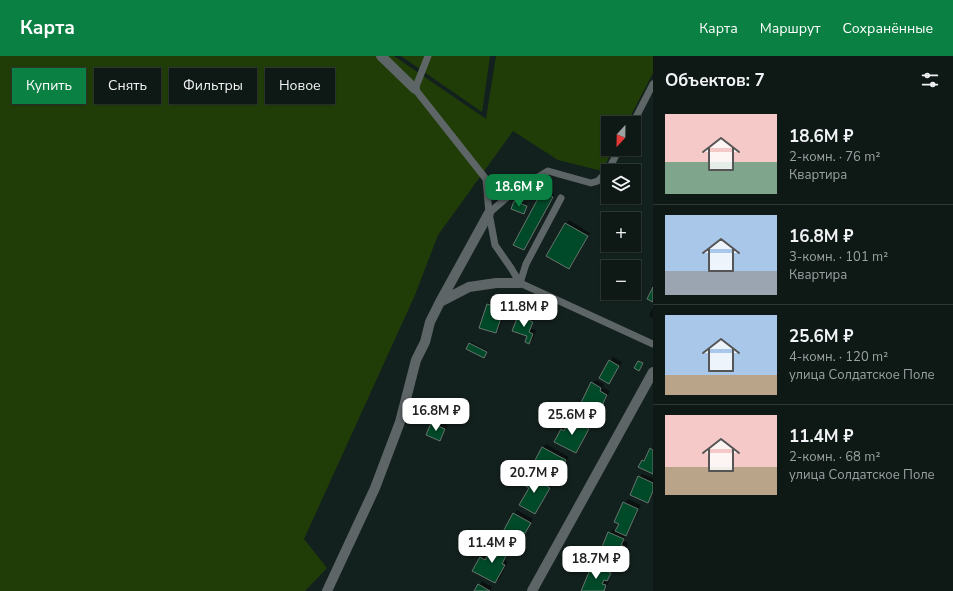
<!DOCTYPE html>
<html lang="ru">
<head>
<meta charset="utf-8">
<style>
	body { margin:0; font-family:"Nunito Sans",sans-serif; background:#17221f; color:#f1f3f6; height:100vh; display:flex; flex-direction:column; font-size:15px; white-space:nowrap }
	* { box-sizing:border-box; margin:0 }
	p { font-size:13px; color:#9ba0a1 }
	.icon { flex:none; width:22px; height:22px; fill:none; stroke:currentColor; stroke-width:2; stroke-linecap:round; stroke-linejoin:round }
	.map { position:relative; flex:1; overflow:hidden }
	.details { display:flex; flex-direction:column; background:#0e1916; width:300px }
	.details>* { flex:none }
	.guide { position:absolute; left:12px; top:12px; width:380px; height:36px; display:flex; gap:8px }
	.needle { width:26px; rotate:202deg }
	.controls { position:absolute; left:601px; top:60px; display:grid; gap:8px }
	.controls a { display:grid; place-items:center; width:40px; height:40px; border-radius:0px; background:#0e1916; box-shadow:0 1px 3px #0004,0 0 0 1px #2e3835; font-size:20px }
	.price { position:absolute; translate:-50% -34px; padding:0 9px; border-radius:8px; background:#fff; color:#222; font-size:13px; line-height:26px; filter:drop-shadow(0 1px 2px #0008) }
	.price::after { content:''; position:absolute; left:50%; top:24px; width:12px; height:9px; margin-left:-6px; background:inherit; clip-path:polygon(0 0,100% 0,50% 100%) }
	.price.selected { background:#0b8043; color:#fff }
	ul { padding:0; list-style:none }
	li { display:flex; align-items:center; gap:12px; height:100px; padding:0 12px }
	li+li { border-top:1px solid #2e3835 }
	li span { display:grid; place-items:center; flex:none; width:112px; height:80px; border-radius:0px; color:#555 }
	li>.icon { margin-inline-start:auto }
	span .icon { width:48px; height:48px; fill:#fffc; stroke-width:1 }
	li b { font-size:17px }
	h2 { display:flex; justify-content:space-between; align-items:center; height:48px; padding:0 12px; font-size:17px }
	.tag { padding:0 14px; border-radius:0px; background:#0e1916; box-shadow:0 1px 3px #0004,0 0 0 1px #2e3835; font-size:14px; line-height:36px }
	.tag.selected { background:#0b8043; color:#fff }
	header { display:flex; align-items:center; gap:24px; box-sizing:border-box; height:56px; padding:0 20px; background:#0b8043; color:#fff }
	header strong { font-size:19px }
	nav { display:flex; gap:22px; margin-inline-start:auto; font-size:14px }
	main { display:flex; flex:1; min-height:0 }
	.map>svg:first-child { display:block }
</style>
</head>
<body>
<header>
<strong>Карта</strong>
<nav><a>Карта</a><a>Маршрут</a><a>Сохранённые</a></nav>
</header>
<main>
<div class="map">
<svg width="653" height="535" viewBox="0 0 653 535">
	<rect width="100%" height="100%" fill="#13211e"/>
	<path fill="#213d07" d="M0,0H394L486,63L496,0H653V17L627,67H608V93H613L602,115L558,104L513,75L438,179L415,239L304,483L327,512L305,535H0Z
		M401,0H490L482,56Z"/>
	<path fill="#0007" d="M544,134L554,139L524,193L543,135Z
		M516,144L527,148L525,155L515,146Z
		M569,164L590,177L572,209L569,212L566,168Z
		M492,245L507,250L499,273L496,276L481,271L488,248Z
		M652,253H653V262L649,260Z
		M523,257L535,262L531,273L536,274L533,283L529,286L528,280L519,261Z
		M471,286L488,295L484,301L467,292Z
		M613,301L622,306L612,323L609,327L600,322L610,305Z
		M596,324L604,328L602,331L610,335L599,357L595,361L592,327Z
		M574,360L592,369L579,393L576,396L562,374L565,370L567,371Z
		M435,364L448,369L443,380L439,384L427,378L432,367Z
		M546,388L569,401L560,417L556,420L534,407L543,391Z
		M653,390V417L640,411L642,404L647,401Z
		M532,415L553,428L538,453L535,457L528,419Z
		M642,418L653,422V438L647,446L639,421Z
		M628,443L641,449L629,475L625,479L624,485L628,487L625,495L621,499L618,497L614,507L609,512L613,514L610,520L606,525L609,526L604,535H582L592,510L597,507L609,477L613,473L616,475L620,468L624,447Z
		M517,454L533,463L519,487L516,491L510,487L507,490L511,493L505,504L508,506L499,523L495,526L474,514L481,501L484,498L489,500L514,458Z
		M482,525L492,531L490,535H475Z"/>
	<path fill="#004a29" stroke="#68756d" d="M542,135L553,141L524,194L513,189Z
		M514,145L527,150L524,158L511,153Z
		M565,167L588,180L569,213L546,200Z
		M653,231V246L647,243Z
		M487,248L504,253L496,277L479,272Z
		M518,260L533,266L529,276L533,278L529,288L525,286L527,280L512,275Z
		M469,287L487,296L484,302L466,293Z
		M609,304L619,310L609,328L599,322Z
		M638,305L643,307L639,315L634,312Z
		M591,326L601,332L600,335L607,339L596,362L578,353Z
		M570,363L589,373L576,397L554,386L561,373L564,375Z
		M431,367L445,373L440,385L426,379Z
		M542,391L566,404L556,421L533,408Z
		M650,392L653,394V418L638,411L642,404L644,405Z
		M528,418L550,432L535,458L519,449L529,432L522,428Z
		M638,420L653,427V435L648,447L630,439Z
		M623,446L638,453L626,480L615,475L619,468L614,466Z
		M513,457L531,467L516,492L509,488L508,491L498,485Z
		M608,476L624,483L621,489L625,491L622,500L617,498L611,512L596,506Z
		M494,488L508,496L502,508L505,509L495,527L472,515L480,501L485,504Z
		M592,509L611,517L607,525L604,524L602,528L606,529L604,535H581Z
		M478,528L490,535H474Z"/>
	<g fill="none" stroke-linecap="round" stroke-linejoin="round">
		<path stroke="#5e6566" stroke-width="7" d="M428,0L415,33L486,123L489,157L495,189L511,212L520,227L653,288
			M633,67L653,28
			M489,157L512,137L548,115L591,127L598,125L609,113L619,93
			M520,227L526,208L561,142"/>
		<path stroke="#5e6566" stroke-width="10" d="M381,0L415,33
			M440,246L489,157
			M327,535L375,432L400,366L416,304L425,286L430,266L440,246L469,231L496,227H520
			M532,535L653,316"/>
	</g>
</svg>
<div class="controls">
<a><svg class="needle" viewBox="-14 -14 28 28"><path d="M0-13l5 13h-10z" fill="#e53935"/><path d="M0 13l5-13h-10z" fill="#9ba0a1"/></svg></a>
<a><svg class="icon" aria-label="layers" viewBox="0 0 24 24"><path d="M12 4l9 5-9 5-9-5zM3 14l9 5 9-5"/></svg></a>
<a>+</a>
<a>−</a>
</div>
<b class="price selected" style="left:519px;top:152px">18.6M ₽</b>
<b class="price" style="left:524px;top:272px">11.8M ₽</b>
<b class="price" style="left:436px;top:376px">16.8M ₽</b>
<b class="price" style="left:572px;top:380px">25.6M ₽</b>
<b class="price" style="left:534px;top:438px">20.7M ₽</b>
<b class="price" style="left:492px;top:508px">11.4M ₽</b>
<b class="price" style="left:596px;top:524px">18.7M ₽</b>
<div class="guide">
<a class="tag selected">Купить</a>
<a class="tag">Снять</a>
<a class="tag">Фильтры</a>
<a class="tag">Новое</a>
</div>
</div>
<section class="details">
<h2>Объектов: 7<svg class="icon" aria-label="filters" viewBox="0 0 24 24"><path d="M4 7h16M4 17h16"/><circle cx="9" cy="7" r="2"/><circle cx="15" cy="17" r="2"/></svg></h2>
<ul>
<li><span style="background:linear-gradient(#f6c9c9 60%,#7fa58c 0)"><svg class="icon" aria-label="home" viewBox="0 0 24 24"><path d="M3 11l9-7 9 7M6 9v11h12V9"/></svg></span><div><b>18.6M ₽</b><p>2-комн. · 76 m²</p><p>Квартира</p></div></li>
<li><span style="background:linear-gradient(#a9c7e8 70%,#9aa5b1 0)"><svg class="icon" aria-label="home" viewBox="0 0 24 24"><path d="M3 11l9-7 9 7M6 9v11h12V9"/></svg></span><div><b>16.8M ₽</b><p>3-комн. · 101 m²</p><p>Квартира</p></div></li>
<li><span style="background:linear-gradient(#a9c7e8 75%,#b9a48a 0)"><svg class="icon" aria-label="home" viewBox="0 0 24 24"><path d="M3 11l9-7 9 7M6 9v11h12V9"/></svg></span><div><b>25.6M ₽</b><p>4-комн. · 120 m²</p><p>улица Солдатское Поле</p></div></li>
<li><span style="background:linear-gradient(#f6c9c9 65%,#b9a48a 0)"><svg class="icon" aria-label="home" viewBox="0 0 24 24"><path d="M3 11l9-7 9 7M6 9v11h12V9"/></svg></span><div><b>11.4M ₽</b><p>2-комн. · 68 m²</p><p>улица Солдатское Поле</p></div></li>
</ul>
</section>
</main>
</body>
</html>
